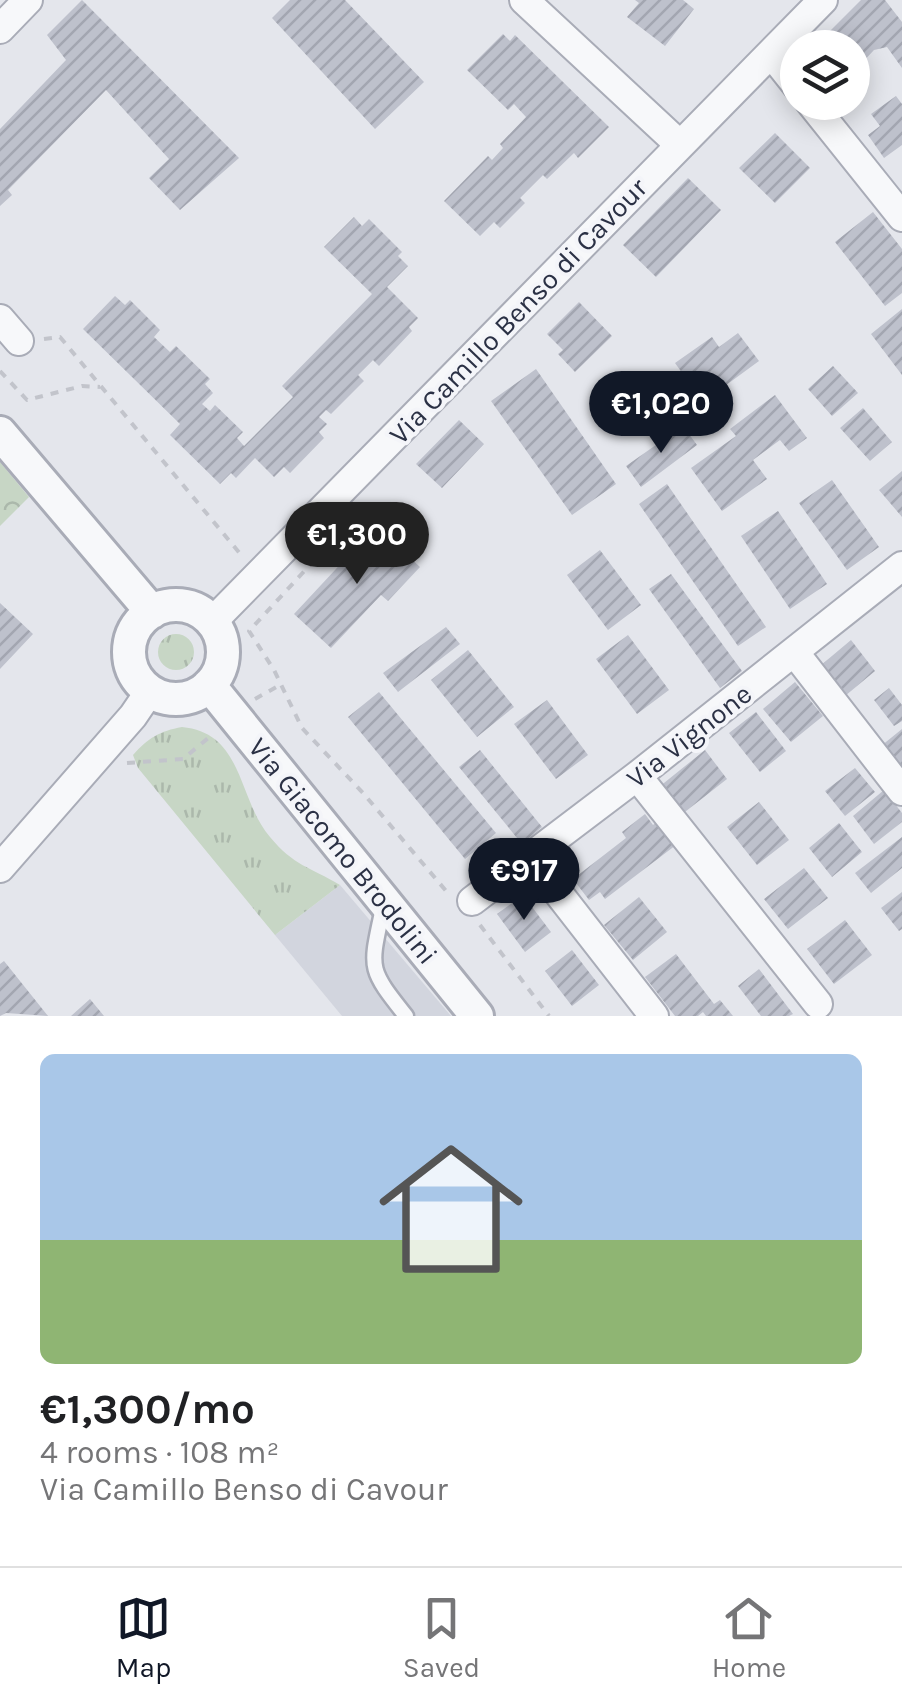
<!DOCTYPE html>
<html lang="en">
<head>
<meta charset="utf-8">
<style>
	body { margin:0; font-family:Karla,sans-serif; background:#f2f2f2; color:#202124; height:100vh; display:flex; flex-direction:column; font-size:38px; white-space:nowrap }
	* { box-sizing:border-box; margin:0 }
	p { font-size:32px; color:#757577 }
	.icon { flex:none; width:55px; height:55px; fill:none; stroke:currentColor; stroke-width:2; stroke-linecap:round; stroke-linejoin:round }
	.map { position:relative; height:1016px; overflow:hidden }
	.sheet { display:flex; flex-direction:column; background:#fff; flex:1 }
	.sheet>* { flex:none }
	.tools { position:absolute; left:780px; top:30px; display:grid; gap:20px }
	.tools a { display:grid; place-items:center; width:90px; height:90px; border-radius:50%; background:#fff; box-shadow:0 5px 25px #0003; font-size:50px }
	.price { position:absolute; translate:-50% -85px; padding:0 22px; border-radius:35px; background:#111827; color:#fff; font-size:32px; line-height:65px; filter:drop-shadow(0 2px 5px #0008) }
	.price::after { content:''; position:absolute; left:50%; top:60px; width:30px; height:22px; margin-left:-15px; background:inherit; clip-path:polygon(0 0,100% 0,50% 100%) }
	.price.active { background:#222; color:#fff }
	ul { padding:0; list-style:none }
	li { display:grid; align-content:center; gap:20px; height:530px; padding:0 40px }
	li span { display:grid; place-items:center; height:310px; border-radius:15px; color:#555 }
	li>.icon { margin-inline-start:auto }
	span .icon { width:180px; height:180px; fill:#fffc; stroke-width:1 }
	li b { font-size:42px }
	.menu { display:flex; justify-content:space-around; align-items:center; height:140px; border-top:2px solid #e0e0e0; background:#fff; font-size:28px; color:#757577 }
	.menu a { display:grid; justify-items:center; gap:5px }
	.menu .active { color:#111827 }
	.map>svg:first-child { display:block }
</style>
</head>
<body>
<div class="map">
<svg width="902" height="1016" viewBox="0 0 902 1016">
	<defs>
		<pattern id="grass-tufts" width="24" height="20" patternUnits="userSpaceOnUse" patternTransform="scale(2.5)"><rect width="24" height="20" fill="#c7d6c5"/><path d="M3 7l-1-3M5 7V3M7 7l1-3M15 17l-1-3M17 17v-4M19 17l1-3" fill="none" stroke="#abb8ab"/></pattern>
		<pattern id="park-crowns" width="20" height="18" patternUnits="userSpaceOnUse" patternTransform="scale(2.5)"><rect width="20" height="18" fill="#c7d6c5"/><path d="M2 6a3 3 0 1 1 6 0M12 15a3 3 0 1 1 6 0" fill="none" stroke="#abb8ab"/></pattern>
		<pattern id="building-hatch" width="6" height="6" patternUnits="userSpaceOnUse" patternTransform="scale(2.5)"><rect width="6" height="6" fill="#bec1cc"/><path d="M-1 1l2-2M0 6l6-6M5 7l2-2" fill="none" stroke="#a3a6b1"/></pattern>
	</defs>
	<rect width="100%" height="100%" fill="#e4e6ec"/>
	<path fill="#d2d5de" d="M340,885L451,1016H342L275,935Z"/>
	<path fill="url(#grass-tufts)" d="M158 652a18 18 0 1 1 36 0a18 18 0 1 1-36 0Z
		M182,727C244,733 237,798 270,837C294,866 310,867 340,885L275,935L138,768L133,755C148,738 160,731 182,727Z"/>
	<path fill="url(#park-crowns)" d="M0,462L29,497L0,526Z"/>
	<path fill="url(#building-hatch)" d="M82,0L239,158L180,210L149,178L169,159L106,90L8,190L12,195L0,206V129L66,60L47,35Z
		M290,0H345L424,82L375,129L272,18Z
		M635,0H683L694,9L665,46L627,17L639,3Z
		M861,0H885L902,22V68L887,47L874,50L860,65L866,71L852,86V48H813Z
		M503,34L510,41L515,35L609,127L578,158L574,153L547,179L543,175L520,198L525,203L500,228L494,222L480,236L444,201L488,156L492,160L503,148L500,144L526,117L514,104L508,110L467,70Z
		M896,96L902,104V145L884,158L868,135L880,126L871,114Z
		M775,133L810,168L775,203L739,168Z
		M688,178L721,210L656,277L623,245Z
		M873,212L902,249V293L885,306L835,242Z
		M354,217L362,226L369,219L402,252L398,256L408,266L387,287L418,318L409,327L412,331L379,366L373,360L358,375L364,381L331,414L326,410L319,417L327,424L319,432L324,438L290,473L284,467L274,477L255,458L236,478L231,473L220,484L170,435L180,424L83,329L115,296L125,305L130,300L160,330L154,337L170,352L176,346L210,379L205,384L213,393L202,404L210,411L215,405L243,432L237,438L244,446L293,397L282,386L372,294L324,247Z
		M579,302L612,336L575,372L558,354L563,350L547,334Z
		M902,309V375L871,334Z
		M738,333L759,361L703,402L675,363L712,337L719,347Z
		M833,366L858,393L832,416L808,389Z
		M536,369L616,484L572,515L491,401Z
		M775,395L807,438L789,451L780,440L753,460L767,479L722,511L691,468L736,436L730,429Z
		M863,408L892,442L870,461L840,428Z
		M459,420L484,444L442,488L416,464Z
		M683,426L697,445L641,487L626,466Z
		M902,471V517L879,490Z
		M832,480L879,547L847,570L799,503Z
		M667,484L766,627L738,646L639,504Z
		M778,511L827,584L790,609L741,536Z
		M376,526L420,567L388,601L381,595L331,648L294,614Z
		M600,550L641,605L608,630L567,575Z
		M671,574L742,671L720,688L649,589Z
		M0,603L33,634L0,669Z
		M446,627L460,644L398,692L383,673Z
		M628,635L669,690L637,714L596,659Z
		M851,640L875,671L845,696L820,666Z
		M468,650L514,707L477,737L431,680Z
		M795,682L823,716L791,742L763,709Z
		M889,688L902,705V721L894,726L874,700Z
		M379,692L496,833L465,859L348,717Z
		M547,700L588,755L556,779L514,724Z
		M756,712L786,751L760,772L729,733Z
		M902,729V771L881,746Z
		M480,750L542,827L522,844L459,767Z
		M705,750L727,779L681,815L659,787Z
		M855,768L875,792L845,816L825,791Z
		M884,790L902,813V822L874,844L853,816Z
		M759,802L789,840L757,865L727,827Z
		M645,814L653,825L658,821L676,845L605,899L600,892L589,900L573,879L626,838L622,832Z
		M839,823L862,852L832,877L809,848Z
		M902,837V868L871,893L855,873Z
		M804,868L828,898L788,929L764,899Z
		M902,892V929L899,931L881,908Z
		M523,895L551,932L525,952L497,914Z
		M639,897L667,932L633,960L604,925Z
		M845,920L872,955L834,984L807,949Z
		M572,950L599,985L572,1006L545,971Z
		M676,954L714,1004L720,1000L733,1016H706L703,1012L698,1016H675L645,977Z
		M4,961L48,1016L6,1013L0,1016V964Z
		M759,969L793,1014L789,1016H761L738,986Z
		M90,999L104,1016H71Z"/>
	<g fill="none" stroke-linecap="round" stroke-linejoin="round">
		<g stroke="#a9acb7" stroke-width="19">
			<path id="service" d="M383,908C370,969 367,967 406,1016"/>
		</g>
		<g stroke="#a9acb7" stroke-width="32">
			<path id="minor" d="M524,0L680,145
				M0,29L28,0
				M771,53L798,87
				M810,102L902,217
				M0,319L19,341
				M212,622L823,0
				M795,653L902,791
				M637,776L818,1004
				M531,858L654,1016
				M0,868L133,716L150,691
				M472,901L637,776L902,566"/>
		</g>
		<g stroke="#a9acb7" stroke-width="38">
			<path id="tertiary" d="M0,433L152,612
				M129 652a47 47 0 1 1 94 0a47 47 0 1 1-94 0Z
				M209,685L477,1016"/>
		</g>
		<path stroke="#c2c4cb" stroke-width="4" stroke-dasharray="8 8" stroke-linecap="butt" d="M44,339L60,337L242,556
			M0,371L27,400L82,386L100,387
			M358,513L249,631L274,670L302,728L363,793L447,892
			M255,699L280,685
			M127,763L183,759L213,734
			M480,925L549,1016"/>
		<use href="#service" stroke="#f7f8fa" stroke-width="14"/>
		<use href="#minor" stroke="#f7f8fa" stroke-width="28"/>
		<use href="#tertiary" stroke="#f7f8fa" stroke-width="32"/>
	</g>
	<g text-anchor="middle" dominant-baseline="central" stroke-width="8" stroke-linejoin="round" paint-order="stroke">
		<g font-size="28" fill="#2b3145" stroke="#f4f5f9">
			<text transform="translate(518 311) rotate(-46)">Via Camillo Benso di Cavour</text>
			<text transform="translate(689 736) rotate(-38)">Via Vignone</text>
			<text transform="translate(343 851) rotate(51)">Via Giacomo Brodolini</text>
		</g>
	</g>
</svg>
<div class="tools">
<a><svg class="icon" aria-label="layers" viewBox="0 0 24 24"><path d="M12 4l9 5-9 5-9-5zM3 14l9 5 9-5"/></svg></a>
</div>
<b class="price" style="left:661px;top:456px">€1,020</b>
<b class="price active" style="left:357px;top:587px">€1,300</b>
<b class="price" style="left:524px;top:923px">€917</b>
</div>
<section class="sheet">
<ul>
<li><span style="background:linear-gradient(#a9c7e8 60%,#8fb573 0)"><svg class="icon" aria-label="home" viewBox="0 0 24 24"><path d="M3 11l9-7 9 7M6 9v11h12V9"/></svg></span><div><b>€1,300/mo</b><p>4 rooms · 108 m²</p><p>Via Camillo Benso di Cavour</p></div></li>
</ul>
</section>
<nav class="menu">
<a class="active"><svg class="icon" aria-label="map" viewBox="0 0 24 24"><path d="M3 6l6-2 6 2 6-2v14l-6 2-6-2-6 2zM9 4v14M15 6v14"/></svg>Map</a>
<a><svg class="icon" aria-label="saved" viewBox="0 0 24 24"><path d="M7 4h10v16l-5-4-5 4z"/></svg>Saved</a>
<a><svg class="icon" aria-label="home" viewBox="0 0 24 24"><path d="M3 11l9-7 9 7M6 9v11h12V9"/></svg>Home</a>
</nav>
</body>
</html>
